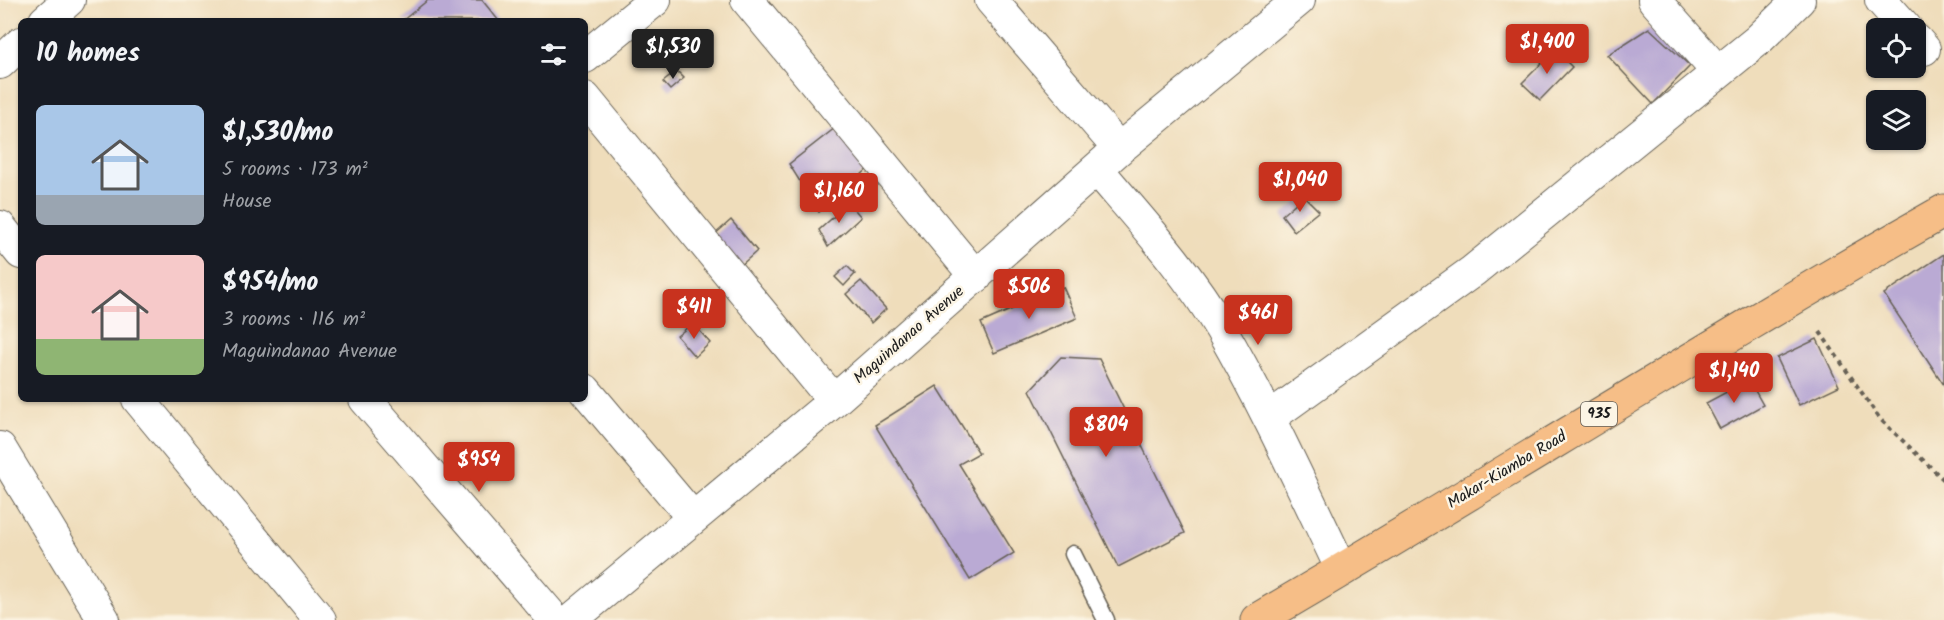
<!DOCTYPE html>
<html lang="en">
<head>
<meta charset="utf-8">
<style>
	body { margin:0; font-family:Kalam,sans-serif; background:#20242c; color:#f1f3f6; height:100vh; display:flex; flex-direction:column; font-size:22px; white-space:nowrap }
	* { box-sizing:border-box; margin:0 }
	p { font-size:20px; color:#9ea1a6 }
	.icon { flex:none; width:33px; height:33px; fill:none; stroke:currentColor; stroke-width:2; stroke-linecap:round; stroke-linejoin:round }
	.map { position:relative; flex:1; overflow:hidden }
	.drawer { position:absolute; left:18px; top:18px; width:570px; height:384px; display:flex; flex-direction:column; background:#171b24; border-radius:9px; box-shadow:0 2px 4px #0004 }
	.drawer>* { flex:none }
	.tools { position:absolute; left:1866px; top:18px; display:grid; gap:12px }
	.tools a { display:grid; place-items:center; width:60px; height:60px; border-radius:9px; background:#171b24; box-shadow:0 2px 4px #0004; font-size:30px }
	.price { position:absolute; translate:-50% -51px; padding:0 14px; border-radius:6px; background:#c8321e; color:#fff; font-size:20px; line-height:39px; filter:drop-shadow(0 2px 3px #0008) }
	.price::after { content:''; position:absolute; left:50%; top:36px; width:18px; height:14px; margin-left:-9px; background:inherit; clip-path:polygon(0 0,100% 0,50% 100%) }
	.price.active { background:#222; color:#fff }
	ul { padding:0; list-style:none }
	li { display:flex; align-items:center; gap:18px; height:150px; padding:0 18px }
	li span { display:grid; place-items:center; flex:none; width:168px; height:120px; border-radius:9px; color:#555 }
	li>.icon { margin-inline-start:auto }
	span .icon { width:72px; height:72px; fill:#fffc; stroke-width:1 }
	li b { font-size:26px }
	h2 { display:flex; justify-content:space-between; align-items:center; height:72px; padding:0 18px; font-size:26px }
	.map>svg:first-child { display:block }
</style>
</head>
<body>
<div class="map">
<svg width="1944" height="620" viewBox="0 0 1944 620">
	<rect width="100%" height="100%" fill="#fcf5e5"/>
	<filter id="ink" filterUnits="userSpaceOnUse"><feTurbulence type="fractalNoise" baseFrequency=".0167" numOctaves="2"/><feDisplacementMap in="SourceGraphic" scale="12" xChannelSelector="R" yChannelSelector="G"/><feConvolveMatrix kernelMatrix="1 2 1 2 8 2 1 2 1" color-interpolation-filters="sRGB"/></filter>
	<filter id="wash" filterUnits="userSpaceOnUse"><feTurbulence type="fractalNoise" baseFrequency=".008" numOctaves="4" result="noise"/><feDisplacementMap in="SourceGraphic" scale="24" xChannelSelector="R" yChannelSelector="G"/><feGaussianBlur stdDeviation="1.35" result="paint"/><feColorMatrix in="noise" values="0 0 0 0 0 0 0 0 0 0 0 0 0 0 0 0 0 1.4 0 .05"/><feComposite in="paint" operator="in"/></filter>
	<g filter="url(#wash)">
		<rect width="100%" height="100%" fill="#efddbb"/>
		<g id="blocks">
			<path fill="#baaad4" d="M428,0H482L499,21H402Z
				M1649,28L1690,66L1653,104L1607,55Z
				M1555,50L1572,67L1540,100L1522,83Z
				M677,71L684,78L670,90L663,82Z
				M835,128L870,167L819,212L789,164Z
				M1304,196L1319,211L1294,231L1282,215Z
				M849,203L861,217L828,247L819,230Z
				M731,220L757,251L739,267L713,236Z
				M1944,254V385L1884,294Z
				M847,266L855,274L844,286L835,277Z
				M861,281L886,309L871,323L846,294Z
				M1063,287L1077,318L994,353L981,323Z
				M693,323L710,343L695,357L677,336Z
				M1817,339L1839,386L1799,405L1777,358Z
				M1061,357L1099,359L1185,533L1118,567L1030,390Z
				M1749,380L1763,405L1720,429L1706,403Z
				M937,386L979,453L959,464L1014,553L970,580L875,425Z"/>
		</g>
	</g>
	<g filter="url(#ink)">
		<use href="#blocks" fill-opacity="0" stroke="#666054" stroke-width="1.5"/>
		<g fill="none" stroke-linecap="round" stroke-linejoin="round">
			<g stroke="#666054" stroke-width="19">
				<path id="service" d="M1073,554L1106,620"/>
			</g>
			<g stroke="#666054" stroke-width="34">
				<path id="minor" d="M747,0L976,277
					M991,0L1119,149
					M1654,0L1718,72
					M1881,0L1906,28
					M45,21L69,0
					M1916,40L1924,49
					M585,57L655,0
					M0,63L21,43
					M585,98L834,401
					M1097,169C1141,221 1187,271 1221,329C1266,407 1303,489 1342,570
					M0,227L21,253
					M585,390L693,518
					M138,399L320,620
					M365,399L555,620
					M1269,418L1473,271L1758,40L1799,0
					M0,448L104,620
					M571,620L834,401L1119,149L1299,0"/>
			</g>
			<g stroke="#666054" stroke-width="35">
				<path id="primary" d="M1257,620C1487,486 1712,342 1944,211"/>
			</g>
			<path stroke="#666054" stroke-width="4" stroke-dasharray="4.5 4.5" stroke-linecap="butt" d="M1820,332L1880,419L1944,480"/>
			<use href="#service" stroke="#fff" stroke-width="16"/>
			<use href="#minor" stroke="#fff" stroke-width="32"/>
			<use href="#primary" stroke="#f6be87" stroke-width="33"/>
		</g>
	</g>
	<g text-anchor="middle" dominant-baseline="central" stroke-width="5" stroke-linejoin="round" paint-order="stroke">
		<rect fill="#fcf5e5" stroke="#5f5d58" stroke-width="1.5" x="1581" y="402" width="36" height="24" rx="4.5"/>
		<g font-size="15" font-weight="bold" fill="#1c1c1c">
			<text x="1599" y="414">935</text>
		</g>
		<g font-size="16" fill="#1c1c1c" stroke="#fcf5e5">
			<text transform="translate(909 335) rotate(-41)">Maguindanao Avenue</text>
			<text transform="translate(1507 470) rotate(-31)">Makar-Kiamba Road</text>
		</g>
	</g>
</svg>
<div class="tools">
<a><svg class="icon" aria-label="locate" viewBox="0 0 24 24"><circle cx="12" cy="12" r="6"/><path d="M12 2v4M12 18v4M2 12h4M18 12h4"/></svg></a>
<a><svg class="icon" aria-label="layers" viewBox="0 0 24 24"><path d="M12 4l9 5-9 5-9-5zM3 14l9 5 9-5"/></svg></a>
</div>
<b class="price" style="left:1547px;top:75px">$1,400</b>
<b class="price active" style="left:673px;top:80px">$1,530</b>
<b class="price" style="left:1300px;top:213px">$1,040</b>
<b class="price" style="left:839px;top:224px">$1,160</b>
<b class="price" style="left:1029px;top:320px">$506</b>
<b class="price" style="left:694px;top:340px">$411</b>
<b class="price" style="left:1258px;top:346px">$461</b>
<b class="price" style="left:1734px;top:404px">$1,140</b>
<b class="price" style="left:1106px;top:458px">$804</b>
<b class="price" style="left:479px;top:493px">$954</b>
<section class="drawer">
<h2>10 homes<svg class="icon" aria-label="filters" viewBox="0 0 24 24"><path d="M4 7h16M4 17h16"/><circle cx="9" cy="7" r="2"/><circle cx="15" cy="17" r="2"/></svg></h2>
<ul>
<li><span style="background:linear-gradient(#a9c7e8 75%,#9aa5b1 0)"><svg class="icon" aria-label="home" viewBox="0 0 24 24"><path d="M3 11l9-7 9 7M6 9v11h12V9"/></svg></span><div><b>$1,530/mo</b><p>5 rooms · 173 m²</p><p>House</p></div></li>
<li><span style="background:linear-gradient(#f6c9c9 70%,#8fb573 0)"><svg class="icon" aria-label="home" viewBox="0 0 24 24"><path d="M3 11l9-7 9 7M6 9v11h12V9"/></svg></span><div><b>$954/mo</b><p>3 rooms · 116 m²</p><p>Maguindanao Avenue</p></div></li>
</ul>
</section>
</div>
</body>
</html>
